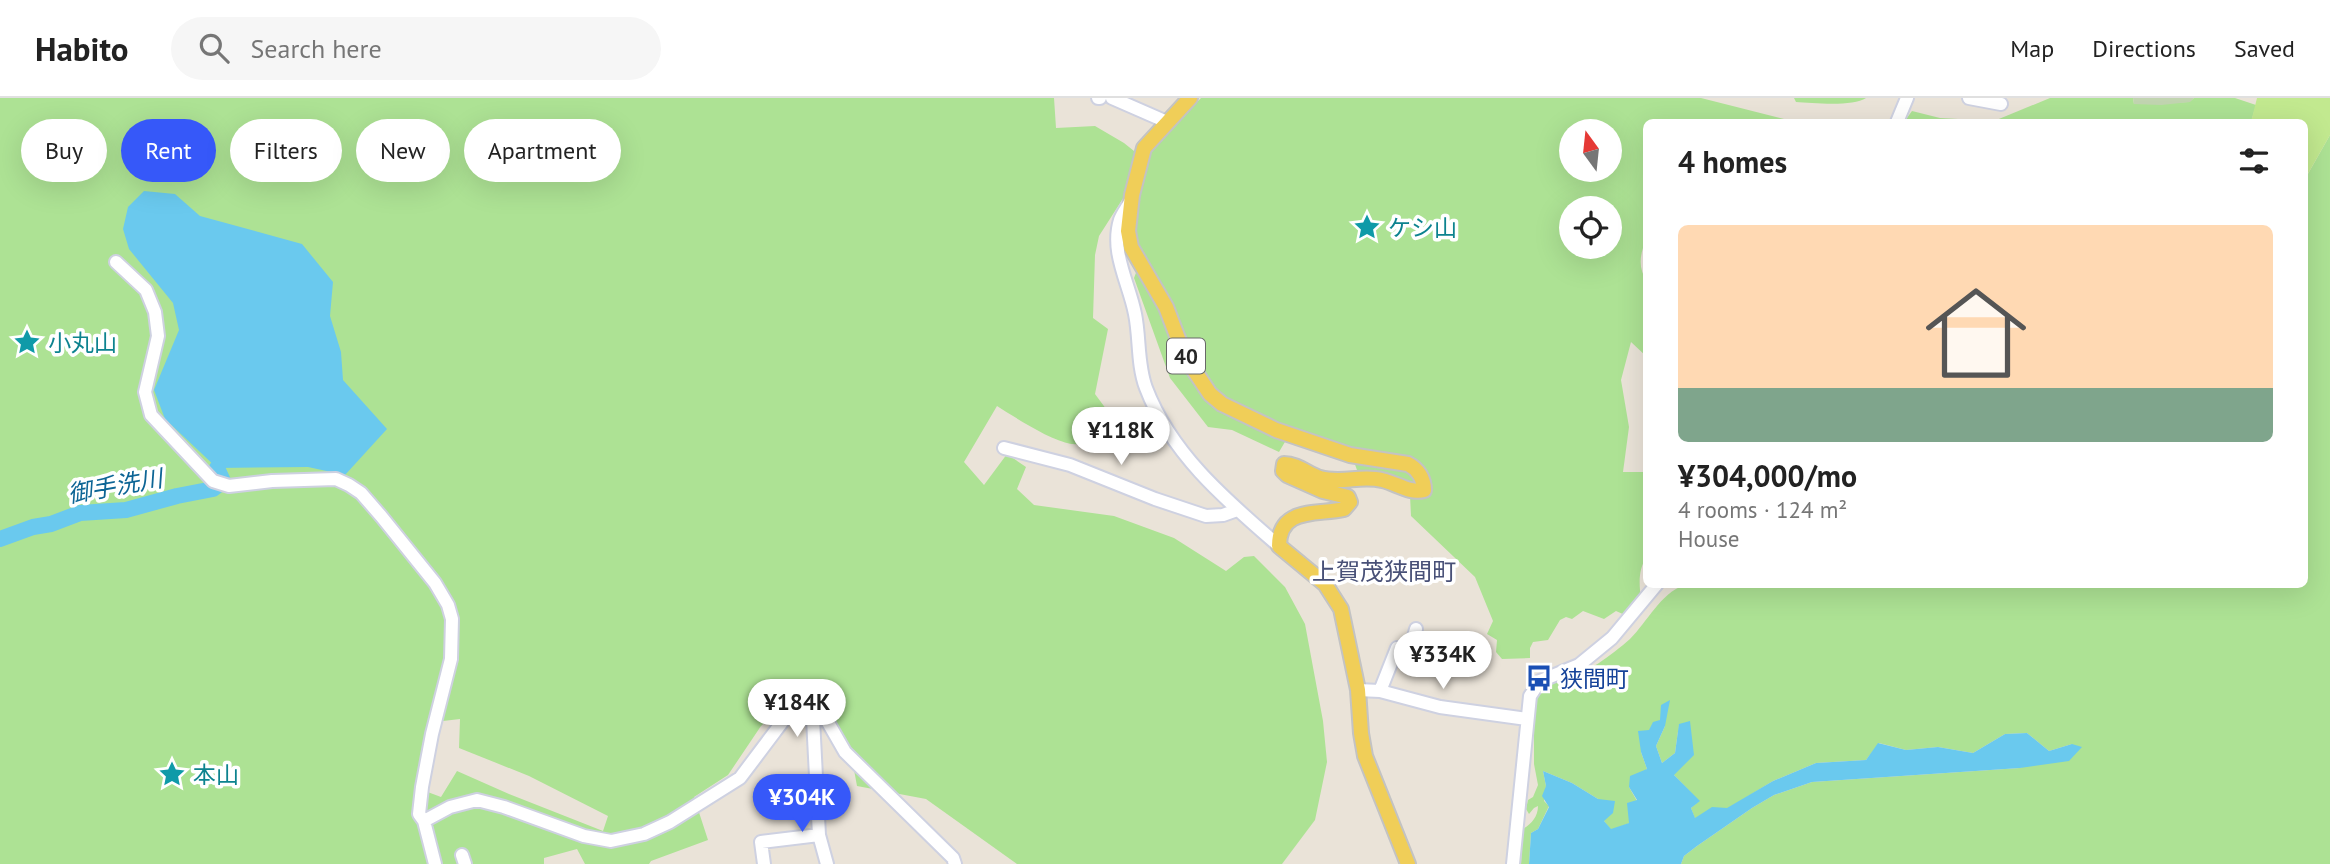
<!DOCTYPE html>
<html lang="en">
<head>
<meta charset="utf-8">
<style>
	body { margin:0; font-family:"PT Sans","Noto Sans JP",sans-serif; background:#f6f6f6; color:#222; height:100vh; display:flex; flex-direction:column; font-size:26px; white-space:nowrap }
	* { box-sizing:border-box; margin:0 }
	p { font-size:23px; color:#767676 }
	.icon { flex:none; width:38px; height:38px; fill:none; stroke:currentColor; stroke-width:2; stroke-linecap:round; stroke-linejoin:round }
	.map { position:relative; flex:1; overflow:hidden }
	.details { position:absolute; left:1643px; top:21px; width:665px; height:469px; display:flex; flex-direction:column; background:#fff; border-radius:10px; box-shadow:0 7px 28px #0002 }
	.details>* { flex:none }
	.top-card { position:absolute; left:21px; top:21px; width:665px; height:63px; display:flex; gap:14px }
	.needle { width:46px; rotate:345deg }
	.buttons { position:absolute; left:1559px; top:21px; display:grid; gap:14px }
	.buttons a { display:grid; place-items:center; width:63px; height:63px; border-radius:50%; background:#fff; box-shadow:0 7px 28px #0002; font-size:35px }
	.price { position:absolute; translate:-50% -60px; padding:0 16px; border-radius:24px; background:#fff; color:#222; font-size:23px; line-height:46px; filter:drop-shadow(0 2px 4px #0008) }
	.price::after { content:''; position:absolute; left:50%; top:42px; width:21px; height:16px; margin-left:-10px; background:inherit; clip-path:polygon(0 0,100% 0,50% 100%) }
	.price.on { background:#3658f9; color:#fff }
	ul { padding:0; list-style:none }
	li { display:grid; align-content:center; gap:14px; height:371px; padding:0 35px }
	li+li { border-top:2px solid #e0e0e0 }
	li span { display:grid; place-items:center; height:217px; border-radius:10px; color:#555 }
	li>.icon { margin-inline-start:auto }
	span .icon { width:126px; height:126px; fill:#fffc; stroke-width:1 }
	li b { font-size:30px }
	h2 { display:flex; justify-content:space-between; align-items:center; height:84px; padding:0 35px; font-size:30px }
	.pill { padding:0 24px; border-radius:32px; background:#fff; box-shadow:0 7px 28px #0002; font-size:24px; line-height:63px }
	.pill.on { background:#3658f9; color:#fff }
	header { display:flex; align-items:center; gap:42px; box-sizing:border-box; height:98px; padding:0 35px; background:#fff; border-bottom:2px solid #e0e0e0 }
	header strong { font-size:33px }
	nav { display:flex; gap:38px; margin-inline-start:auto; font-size:24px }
	.search { width:490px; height:63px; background:#f6f6f6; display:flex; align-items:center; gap:18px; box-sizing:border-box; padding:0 24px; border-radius:38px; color:#767676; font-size:26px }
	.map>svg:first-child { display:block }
</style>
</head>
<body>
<header>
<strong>Habito</strong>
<div class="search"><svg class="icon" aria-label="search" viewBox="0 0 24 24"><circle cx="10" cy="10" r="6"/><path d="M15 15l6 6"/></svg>Search here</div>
<nav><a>Map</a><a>Directions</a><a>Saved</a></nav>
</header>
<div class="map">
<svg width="2330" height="766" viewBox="0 0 2330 766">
	<rect width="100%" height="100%" fill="#eae3d8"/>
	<path fill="#ade294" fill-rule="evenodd" d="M0,0H1054L1056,30L1095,28L1124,45L1139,57L1138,77L1099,138L1095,157L1093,220L1108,231L1095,296L1112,319L1109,339C1099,343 1083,347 1071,346C1050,342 1016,320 997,308L964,364L984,387L1007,356L1026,369L1017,391L1034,407L1114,418L1174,440L1226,473L1244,459L1254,458L1285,489L1305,526L1323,623L1327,664L1315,722L1282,766H1017L926,701L857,688L850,650L816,597L792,599L761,628L728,677L694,699L708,742L651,763L649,766H585L577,751L544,760V766H0ZM460,621L459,650L529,678L608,718L603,733L509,696L457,673L441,699L417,690L429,635L443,623Z
		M1201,0H1701L1796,24H1647V149L1643,150C1639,163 1640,172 1647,184V259L1631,244L1621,282L1629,329L1623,374H1647V458C1638,472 1639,485 1641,501L1625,517L1616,513L1604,521L1583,513L1572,521L1566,519L1560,522L1548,542L1533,544L1530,550V560L1502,561L1496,554L1497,542L1487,536L1493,523L1475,479L1411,418L1410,397L1357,372L1349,350L1292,332L1279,354L1232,332L1208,329L1170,280L1134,180L1142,159L1134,134V113L1154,42L1168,35ZM1572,33H1610V72H1572ZM1572,110H1610V149H1572Z
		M1794,0H1866C1853,9 1813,5 1796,4Z
		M2050,0H2133L2134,6L2189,4L2194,0H2235L2256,7L2251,24H1904L1912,13L1940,20L1994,23Z
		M2330,37V766H1681L1684,758L1697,748L1752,710L1774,697L1812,684L2020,670L2072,646L2049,653L2027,635L2005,636L1973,655L1938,649L1906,652L1879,645L1866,662L1816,665L1773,683L1727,711L1695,721L1691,710L1699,703L1674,677L1679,626L1675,655L1662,665L1656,648L1665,628L1660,622L1641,654L1647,671L1629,689L1637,703L1630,725L1611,732L1604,723L1598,701L1572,685L1543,673L1546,688L1544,703L1549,708L1538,731L1531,735L1529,766H1521L1523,731C1531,726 1538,719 1538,708L1534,710L1529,716L1526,711L1528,702L1533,699L1538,687L1534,666V602C1548,573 1577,580 1599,565C1609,558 1621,549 1630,541C1648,523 1660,496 1684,487L2305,486V81Z"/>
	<path fill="#c1d4b0" d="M2133,0H2194L2190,4L2161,7L2134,6Z"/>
	<path fill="#c2e98f" d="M2257,0H2330V37L2305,81V24H2251Z"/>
	<path fill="#6ac9ee" d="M144,93L175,96L200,118L302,146L333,184L330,218L341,254L343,282L387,331L345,377L308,369L217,370L165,321L154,292L179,232L173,205L129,151L123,131L128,109Z
		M1670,602L1665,628L1656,648L1662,665L1675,655L1679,626L1690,623L1694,657L1674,677L1700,703L1691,710L1695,720L1712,709L1727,710L1773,683L1816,665L1866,662L1878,645L1906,652L1938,649L1973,655L2005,636L2027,635L2049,653L2072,646L2082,649L2069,663L2020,670L1812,684L1774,697L1752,710L1697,748L1684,758L1681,766H1529L1531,735L1538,731L1549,709L1542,698L1546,688L1543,673L1572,685L1598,701L1615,703L1613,715L1604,723L1611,731L1629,725L1627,705L1637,702L1629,689L1630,678L1647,671L1641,654L1638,633L1649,632L1653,624L1660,622L1661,607Z"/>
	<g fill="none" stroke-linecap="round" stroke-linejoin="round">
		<path stroke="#6ac9ee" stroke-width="16" d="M0,441L33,429L51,426L80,415L126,412L177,398L213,391L223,383L217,370"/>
		<g stroke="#ced1e1" stroke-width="16">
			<path id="minor" d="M1098,0H1100
				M1112,0L1167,24
				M1969,0L2001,6
				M1897,24L1907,0
				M1130,104C1127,110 1122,116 1120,122C1110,154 1129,185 1135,216C1140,240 1137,266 1146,290C1171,356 1227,403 1279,448
				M116,164L146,192L155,214L158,238L145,294L151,317L213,383L229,388L272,383L336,381L349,387L361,395L381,418L435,485L448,507L452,521L451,561L432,636L422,689L419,716L424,723L435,766
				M1004,350L1070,367L1155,401L1206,418L1223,417L1237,412
				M1358,592L1380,593L1440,609L1527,621
				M1380,593L1397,550L1410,553L1416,531
				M812,601L818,607L845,654L953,760L955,766
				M424,723L450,709L477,702L504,709L584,738L611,743L644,736L670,724L740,680L798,603L812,601L819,737L827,766
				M462,757L465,766
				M764,766L761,744L819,737
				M1513,766L1530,598L1540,583L1579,567L1612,540L1657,486"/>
		</g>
		<g stroke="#c3c3c3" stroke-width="18">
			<path id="major" d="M1190,0L1144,50L1132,97L1128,133L1131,149L1166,209L1182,251L1194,272L1210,296L1222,306L1276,332L1350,357L1408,366C1418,371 1424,381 1424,392C1410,396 1396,385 1382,382C1361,377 1341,386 1320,380C1308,376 1297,366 1284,366L1283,373L1287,377L1323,393L1348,399L1350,404L1344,411C1316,417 1279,409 1279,448L1325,486L1341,511L1358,592L1361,635L1365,658L1408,766"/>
		</g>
		<use href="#minor" stroke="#fff" stroke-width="12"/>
		<use href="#major" stroke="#f0ce58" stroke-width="14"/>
	</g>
	<defs>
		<g id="sight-bare" transform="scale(2.1)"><path d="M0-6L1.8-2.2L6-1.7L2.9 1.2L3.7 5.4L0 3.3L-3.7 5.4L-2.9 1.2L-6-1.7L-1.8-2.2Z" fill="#0f9aa8" stroke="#fff" stroke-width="2.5" paint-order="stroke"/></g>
		<g id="bus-bare" transform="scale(2.1)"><path d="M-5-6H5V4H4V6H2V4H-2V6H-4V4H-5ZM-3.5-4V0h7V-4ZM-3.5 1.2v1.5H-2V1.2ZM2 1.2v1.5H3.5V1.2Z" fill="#1a4fb4" stroke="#fff" stroke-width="2.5" paint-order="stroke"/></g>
	</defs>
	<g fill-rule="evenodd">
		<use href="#sight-bare" x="1367" y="129"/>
		<use href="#sight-bare" x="27" y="244"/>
		<use href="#bus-bare" x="1539" y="580"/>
		<use href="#sight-bare" x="172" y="676"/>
	</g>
	<g text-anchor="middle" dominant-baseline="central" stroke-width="7" stroke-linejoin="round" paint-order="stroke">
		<rect fill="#fff" stroke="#686868" stroke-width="2" x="1167" y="240.5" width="38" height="35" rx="5"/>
		<g font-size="21" font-weight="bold" fill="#272727">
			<text x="1186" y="258">40</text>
		</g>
		<g font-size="23" fill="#0d838f" stroke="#fff" text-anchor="start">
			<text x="1388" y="129">ケシ山</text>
			<text x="48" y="244">小丸山</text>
			<text x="193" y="676">本山</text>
		</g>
		<g font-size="23" fill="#164399" stroke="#fff" text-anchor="start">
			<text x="1560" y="580">狭間町</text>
		</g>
		<g font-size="24" font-style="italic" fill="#0d6595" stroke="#fff">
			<text transform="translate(115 388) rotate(-10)">御手洗川</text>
		</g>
		<g font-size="24" fill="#485077" stroke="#fff">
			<text x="1384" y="473">上賀茂狭間町</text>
		</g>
	</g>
</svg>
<div class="buttons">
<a><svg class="needle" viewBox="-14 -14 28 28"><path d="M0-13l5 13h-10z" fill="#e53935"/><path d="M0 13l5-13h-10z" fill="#767676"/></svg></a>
<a><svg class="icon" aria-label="locate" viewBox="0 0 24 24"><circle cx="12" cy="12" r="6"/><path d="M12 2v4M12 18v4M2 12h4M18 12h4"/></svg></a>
</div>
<b class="price" style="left:1121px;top:369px">¥118K</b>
<b class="price" style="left:1443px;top:593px">¥334K</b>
<b class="price" style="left:797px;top:641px">¥184K</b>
<b class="price on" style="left:802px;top:736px">¥304K</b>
<div class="top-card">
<a class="pill">Buy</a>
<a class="pill on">Rent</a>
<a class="pill">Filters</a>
<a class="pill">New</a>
<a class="pill">Apartment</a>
</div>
<section class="details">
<h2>4 homes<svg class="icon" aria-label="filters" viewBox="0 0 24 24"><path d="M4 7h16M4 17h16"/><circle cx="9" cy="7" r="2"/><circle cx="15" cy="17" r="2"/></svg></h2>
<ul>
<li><span style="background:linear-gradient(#ffd9b3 75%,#7fa58c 0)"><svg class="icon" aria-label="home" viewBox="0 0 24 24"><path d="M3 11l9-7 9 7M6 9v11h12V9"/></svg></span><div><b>¥304,000/mo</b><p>4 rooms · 124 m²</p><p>House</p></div></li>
</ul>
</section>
</div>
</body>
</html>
